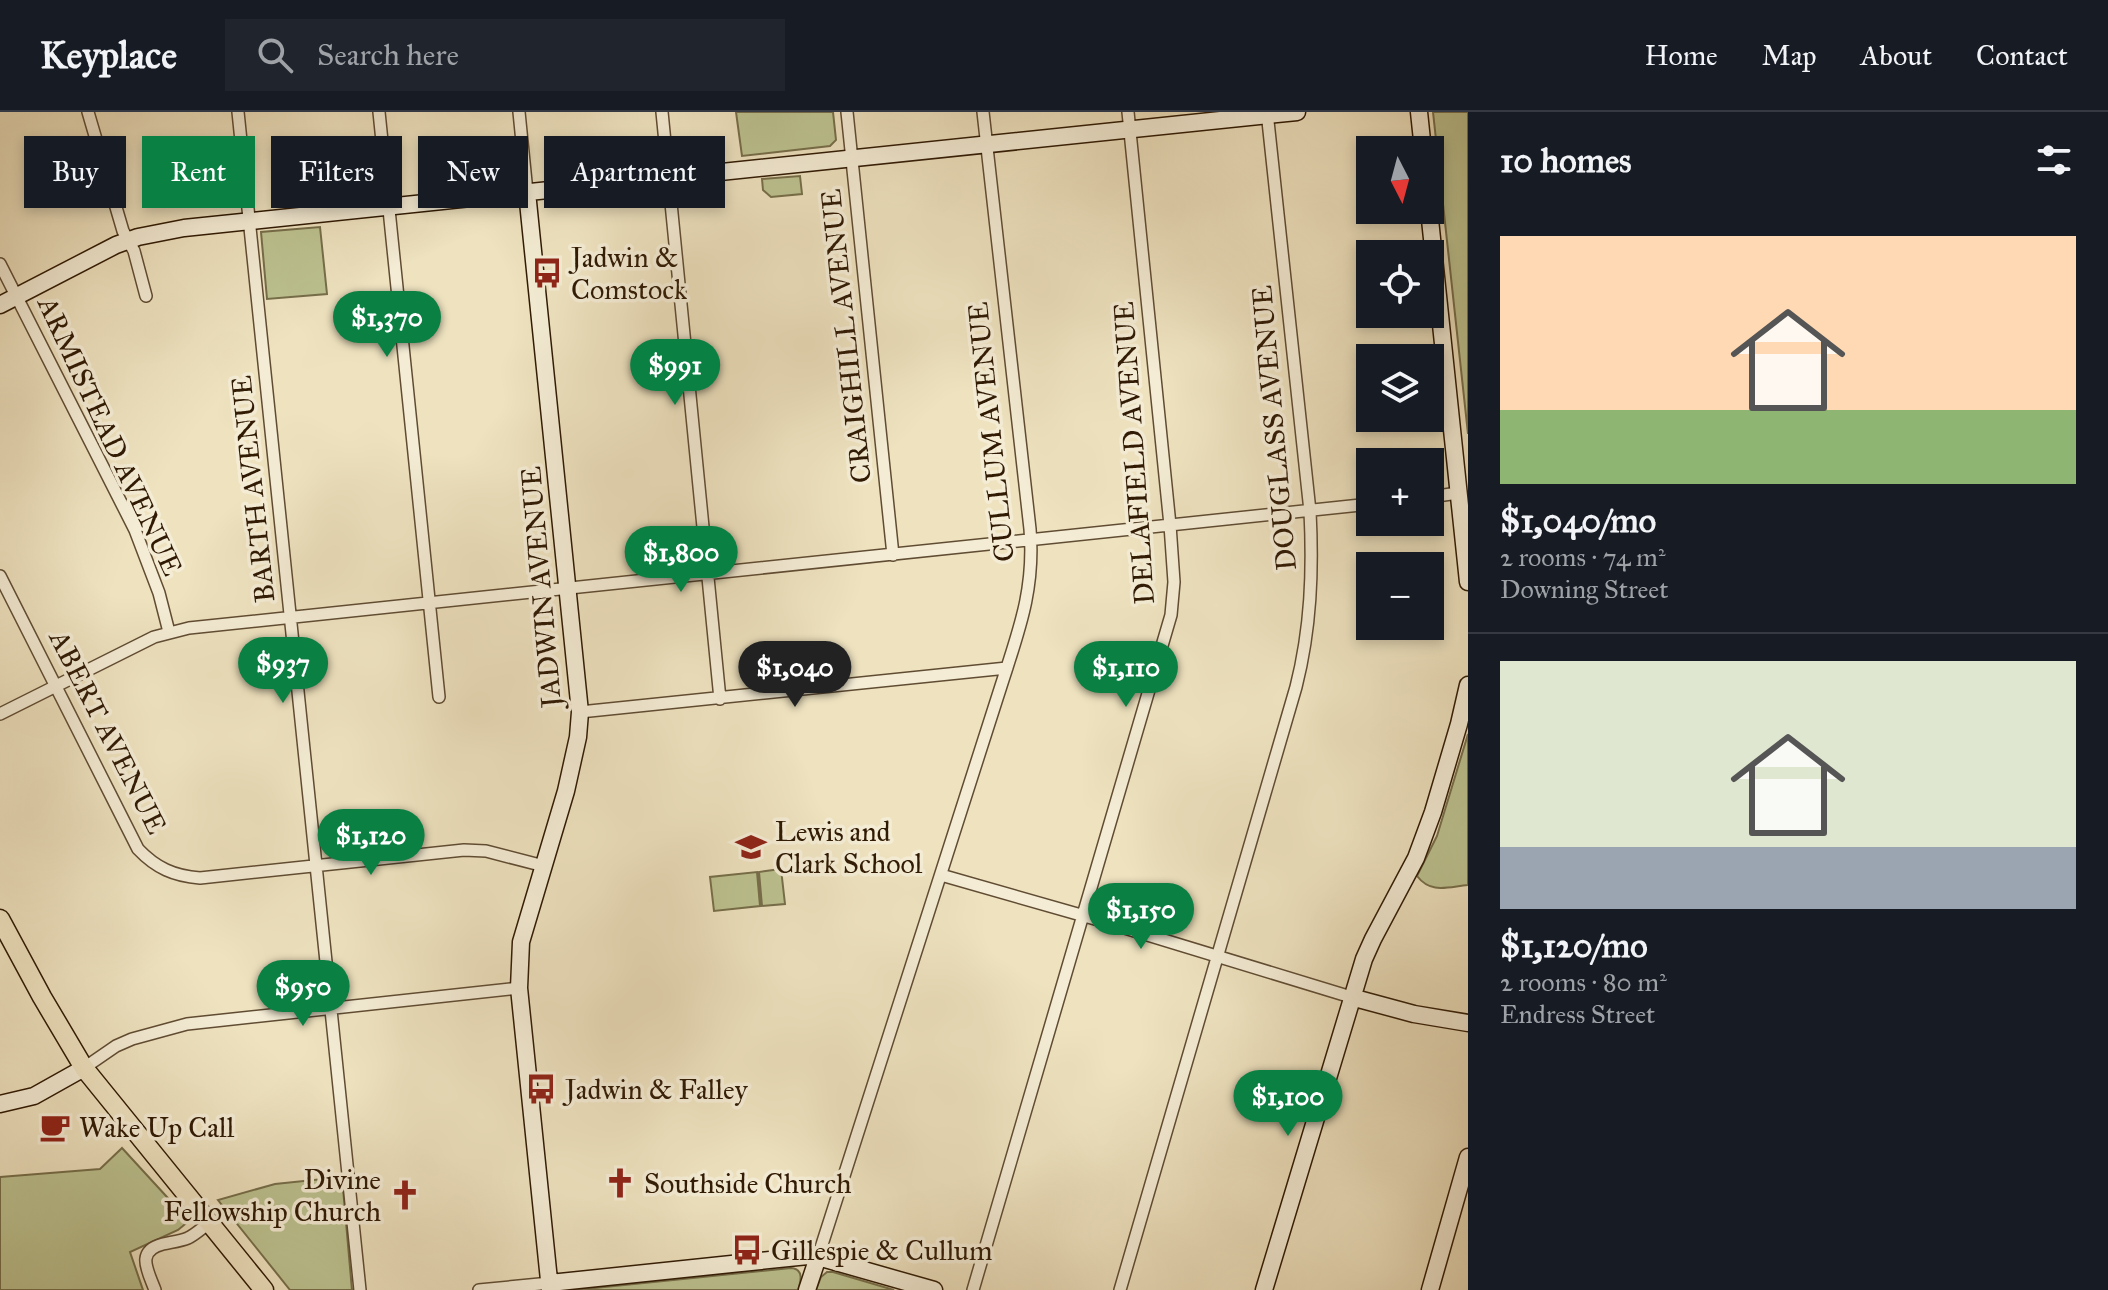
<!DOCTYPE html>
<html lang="en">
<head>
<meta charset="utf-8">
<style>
	body { margin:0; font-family:"IM FELL Great Primer",serif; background:#20242c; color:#f1f3f6; height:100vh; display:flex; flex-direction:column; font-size:30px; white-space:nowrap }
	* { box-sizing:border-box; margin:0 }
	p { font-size:26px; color:#9ea1a6 }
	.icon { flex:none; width:44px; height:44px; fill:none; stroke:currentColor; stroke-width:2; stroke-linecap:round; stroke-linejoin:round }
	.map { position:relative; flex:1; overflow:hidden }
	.sheet { display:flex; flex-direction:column; background:#171b24; width:640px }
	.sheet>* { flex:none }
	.hud { position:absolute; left:24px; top:24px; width:760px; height:72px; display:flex; gap:16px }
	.needle { width:52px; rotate:174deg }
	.controls { position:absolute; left:1356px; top:24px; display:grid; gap:16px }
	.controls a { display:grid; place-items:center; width:88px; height:88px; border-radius:0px; background:#171b24; box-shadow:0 4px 12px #0003; font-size:40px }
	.price { position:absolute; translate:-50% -68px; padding:0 18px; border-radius:28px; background:#0b8043; color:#fff; font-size:26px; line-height:52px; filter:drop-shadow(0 2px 4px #0008) }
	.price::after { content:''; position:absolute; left:50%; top:48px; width:24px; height:18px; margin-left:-12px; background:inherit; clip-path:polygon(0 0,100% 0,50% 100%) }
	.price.current { background:#222; color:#fff }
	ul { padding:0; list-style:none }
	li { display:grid; align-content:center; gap:16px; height:424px; padding:0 32px }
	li+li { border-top:2px solid #363941 }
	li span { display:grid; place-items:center; height:248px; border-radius:0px; color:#555 }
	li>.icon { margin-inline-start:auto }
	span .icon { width:144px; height:144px; fill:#fffc; stroke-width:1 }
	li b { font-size:34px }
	h2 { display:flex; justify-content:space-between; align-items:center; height:96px; padding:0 32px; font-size:34px }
	.tag { padding:0 28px; border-radius:0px; background:#171b24; box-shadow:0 4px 12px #0003; font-size:28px; line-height:72px }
	.tag.current { background:#0b8043; color:#fff }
	header { display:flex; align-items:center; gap:48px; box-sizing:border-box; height:112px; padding:0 40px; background:#171b24; border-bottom:2px solid #363941 }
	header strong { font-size:38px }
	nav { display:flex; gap:44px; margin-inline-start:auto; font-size:28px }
	.search { width:560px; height:72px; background:#20242c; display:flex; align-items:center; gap:20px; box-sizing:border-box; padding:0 28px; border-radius:0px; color:#9ea1a6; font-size:30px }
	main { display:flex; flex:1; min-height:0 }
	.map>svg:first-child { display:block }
</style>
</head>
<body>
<header>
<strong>Keyplace</strong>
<div class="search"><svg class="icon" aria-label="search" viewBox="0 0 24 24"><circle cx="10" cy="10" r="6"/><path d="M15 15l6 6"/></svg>Search here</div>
<nav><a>Home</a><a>Map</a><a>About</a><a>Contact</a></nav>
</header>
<main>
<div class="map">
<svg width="1468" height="1178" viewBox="0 0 1468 1178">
	<rect width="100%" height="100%" fill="#eee2bf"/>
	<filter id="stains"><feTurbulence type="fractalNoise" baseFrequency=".0025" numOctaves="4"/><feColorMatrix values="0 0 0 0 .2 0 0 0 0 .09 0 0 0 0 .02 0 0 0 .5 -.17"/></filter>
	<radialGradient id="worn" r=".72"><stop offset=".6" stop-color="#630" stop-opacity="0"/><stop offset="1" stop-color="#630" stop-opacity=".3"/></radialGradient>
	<path fill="#bcc290" stroke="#766e4a" stroke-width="2" d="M736,0H833L836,28L830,34L742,44Z
		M1433,0H1468V322Z
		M800,64L802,82L771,85L763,78L762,67Z
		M320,115L327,182L267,187L261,120Z
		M1468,622V773C1447,775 1431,782 1417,764L1437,724Z
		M781,757L785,792L762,794L759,760Z
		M757,760L760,794L714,799L710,765Z
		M122,1036L189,1109L178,1118L130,1140L143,1178H0V1065L100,1057Z
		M342,1065L352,1178H290L218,1088L275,1072Z
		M791,1156C804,1157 801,1169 798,1178H575Z
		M827,1160H833L894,1178H816L821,1165Z"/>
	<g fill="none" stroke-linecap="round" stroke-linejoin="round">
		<g stroke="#604c33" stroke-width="14">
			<path id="street" d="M88,0L123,119L134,139L146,184
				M238,0L360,1178
				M379,0L439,585
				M519,0L527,80
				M662,0L720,587
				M847,0L893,443
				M0,152L135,418L159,481L169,520
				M1430,385L1458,381
				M0,464L138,737C156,756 174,764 200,766L464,738L486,739L544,754
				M580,600L1007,556
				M0,602L154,525L189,516L1370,392
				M941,763L1095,807L1351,885
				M84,956L116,934L132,927L187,912L519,876
				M818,1145L1001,574C1019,518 1035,477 1030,417L983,0
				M155,1178C148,1159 135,1139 163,1132C172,1130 181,1129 188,1126C196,1122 202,1116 209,1111
				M479,1178L550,1171
				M973,1178L1171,503L1174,470L1170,413L1128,0
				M1120,1178L1296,575C1311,516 1313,459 1310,399L1267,0"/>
		</g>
		<g stroke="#301a04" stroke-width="19">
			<path id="secondary" d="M1419,0L1423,38
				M527,80L580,600L578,625L566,679L521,830L519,876L550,1178
				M1429,98L1468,470
				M0,193L116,133L138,125L184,116L1297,0
				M1351,885L1414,902L1468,911
				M0,992L34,984L84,956
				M550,1171L808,1144L818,1145L934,1178
				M807,1178L818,1145
				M1264,1178L1364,847L1373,827L1416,746L1433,700L1459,612L1468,573
				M1430,1178L1468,1045"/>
		</g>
		<g stroke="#301a04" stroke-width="21">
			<path id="primary" d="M0,807L42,885L84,956L264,1178"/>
		</g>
		<use href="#street" stroke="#f4ecd5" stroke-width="11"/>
		<use href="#secondary" stroke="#f4ecd5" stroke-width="16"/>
		<use href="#primary" stroke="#eee2bf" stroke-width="18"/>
	</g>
	<defs>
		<g id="bus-bare" transform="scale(2.4)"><path d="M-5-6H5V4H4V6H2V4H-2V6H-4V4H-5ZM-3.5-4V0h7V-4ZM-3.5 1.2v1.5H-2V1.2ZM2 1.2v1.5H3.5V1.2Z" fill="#8f2418" stroke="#f4ecd5" stroke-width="2.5" paint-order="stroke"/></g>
		<g id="school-bare" transform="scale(2.4)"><path d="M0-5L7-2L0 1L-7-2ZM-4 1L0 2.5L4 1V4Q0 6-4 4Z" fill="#8f2418" stroke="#f4ecd5" stroke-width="2.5" paint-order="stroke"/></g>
		<g id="cafe-bare" transform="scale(2.4)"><path d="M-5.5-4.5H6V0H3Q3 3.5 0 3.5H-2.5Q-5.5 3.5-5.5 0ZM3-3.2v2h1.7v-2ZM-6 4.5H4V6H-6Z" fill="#8f2418" stroke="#f4ecd5" stroke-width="2.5" paint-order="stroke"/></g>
		<g id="church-bare" transform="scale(2.4)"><path d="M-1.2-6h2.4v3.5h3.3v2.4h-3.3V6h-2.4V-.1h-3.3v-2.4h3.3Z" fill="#8f2418" stroke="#f4ecd5" stroke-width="2.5" paint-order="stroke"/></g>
	</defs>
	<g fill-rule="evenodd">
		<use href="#bus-bare" x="547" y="161"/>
		<use href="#school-bare" x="751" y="735"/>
		<use href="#bus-bare" x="541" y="977"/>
		<use href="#cafe-bare" x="55" y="1015"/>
		<use href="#church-bare" x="620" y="1071"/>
		<use href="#church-bare" x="405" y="1083"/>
		<use href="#bus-bare" x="747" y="1138"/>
	</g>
	<g text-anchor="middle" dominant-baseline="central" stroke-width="7" stroke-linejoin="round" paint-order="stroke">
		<g font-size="28" fill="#301a04" stroke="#f4ecd5" text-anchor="start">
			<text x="571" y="145">Jadwin &amp;<tspan x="571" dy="32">Comstock</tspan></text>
			<text x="775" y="719">Lewis and<tspan x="775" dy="32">Clark School</tspan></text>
			<text x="565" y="977">Jadwin &amp; Falley</text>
			<text x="79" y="1015">Wake Up Call</text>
			<text x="381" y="1067" text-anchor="end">Divine<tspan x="381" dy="32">Fellowship Church</tspan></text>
			<text x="644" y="1071">Southside Church</text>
			<text x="771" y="1138">Gillespie &amp; Cullum</text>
		</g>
		<g font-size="28" fill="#301a04" stroke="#f4ecd5">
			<text transform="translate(846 224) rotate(-96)">CRAIGHILL AVENUE</text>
			<text transform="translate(1274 316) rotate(-95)">DOUGLASS AVENUE</text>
			<text transform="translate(991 320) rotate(-96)">CULLUM AVENUE</text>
			<text transform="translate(110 324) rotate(65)">ARMISTEAD AVENUE</text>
			<text transform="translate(1134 341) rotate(-94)">DELAFIELD AVENUE</text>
			<text transform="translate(253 377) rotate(-96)">BARTH AVENUE</text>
			<text transform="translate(541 475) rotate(-95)">JADWIN AVENUE</text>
			<text transform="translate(108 620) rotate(63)">ABERT AVENUE</text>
		</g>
	</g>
	<rect width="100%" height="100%" filter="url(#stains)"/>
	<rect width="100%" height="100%" fill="url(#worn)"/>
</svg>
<div class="controls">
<a><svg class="needle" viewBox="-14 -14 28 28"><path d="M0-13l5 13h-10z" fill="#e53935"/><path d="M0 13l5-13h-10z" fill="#9ea1a6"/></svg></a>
<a><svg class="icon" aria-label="locate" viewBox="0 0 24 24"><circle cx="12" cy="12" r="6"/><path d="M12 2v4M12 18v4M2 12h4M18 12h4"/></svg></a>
<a><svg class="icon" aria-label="layers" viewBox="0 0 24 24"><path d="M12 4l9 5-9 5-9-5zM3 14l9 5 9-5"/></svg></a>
<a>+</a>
<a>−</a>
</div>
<b class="price" style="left:387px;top:247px">$1,370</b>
<b class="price" style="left:675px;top:295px">$991</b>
<b class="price" style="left:681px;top:482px">$1,800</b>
<b class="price" style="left:283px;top:593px">$937</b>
<b class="price current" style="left:795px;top:597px">$1,040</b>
<b class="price" style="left:1126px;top:597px">$1,110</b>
<b class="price" style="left:371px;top:765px">$1,120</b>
<b class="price" style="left:1141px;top:839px">$1,150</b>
<b class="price" style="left:303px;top:916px">$950</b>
<b class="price" style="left:1288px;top:1026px">$1,100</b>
<div class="hud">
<a class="tag">Buy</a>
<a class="tag current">Rent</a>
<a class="tag">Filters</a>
<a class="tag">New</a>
<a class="tag">Apartment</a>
</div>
</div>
<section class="sheet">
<h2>10 homes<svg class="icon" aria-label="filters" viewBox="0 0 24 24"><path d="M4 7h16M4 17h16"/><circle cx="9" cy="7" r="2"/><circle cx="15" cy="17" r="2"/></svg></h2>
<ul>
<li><span style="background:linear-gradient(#ffd9b3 70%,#8fb573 0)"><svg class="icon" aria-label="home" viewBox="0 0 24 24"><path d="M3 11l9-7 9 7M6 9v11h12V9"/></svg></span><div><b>$1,040/mo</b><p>2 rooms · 74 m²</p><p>Downing Street</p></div></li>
<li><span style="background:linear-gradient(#dfe7d0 75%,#9aa5b1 0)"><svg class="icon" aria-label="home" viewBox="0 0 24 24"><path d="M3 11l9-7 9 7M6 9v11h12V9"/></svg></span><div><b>$1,120/mo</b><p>2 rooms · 80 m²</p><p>Endress Street</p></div></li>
</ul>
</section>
</main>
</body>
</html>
